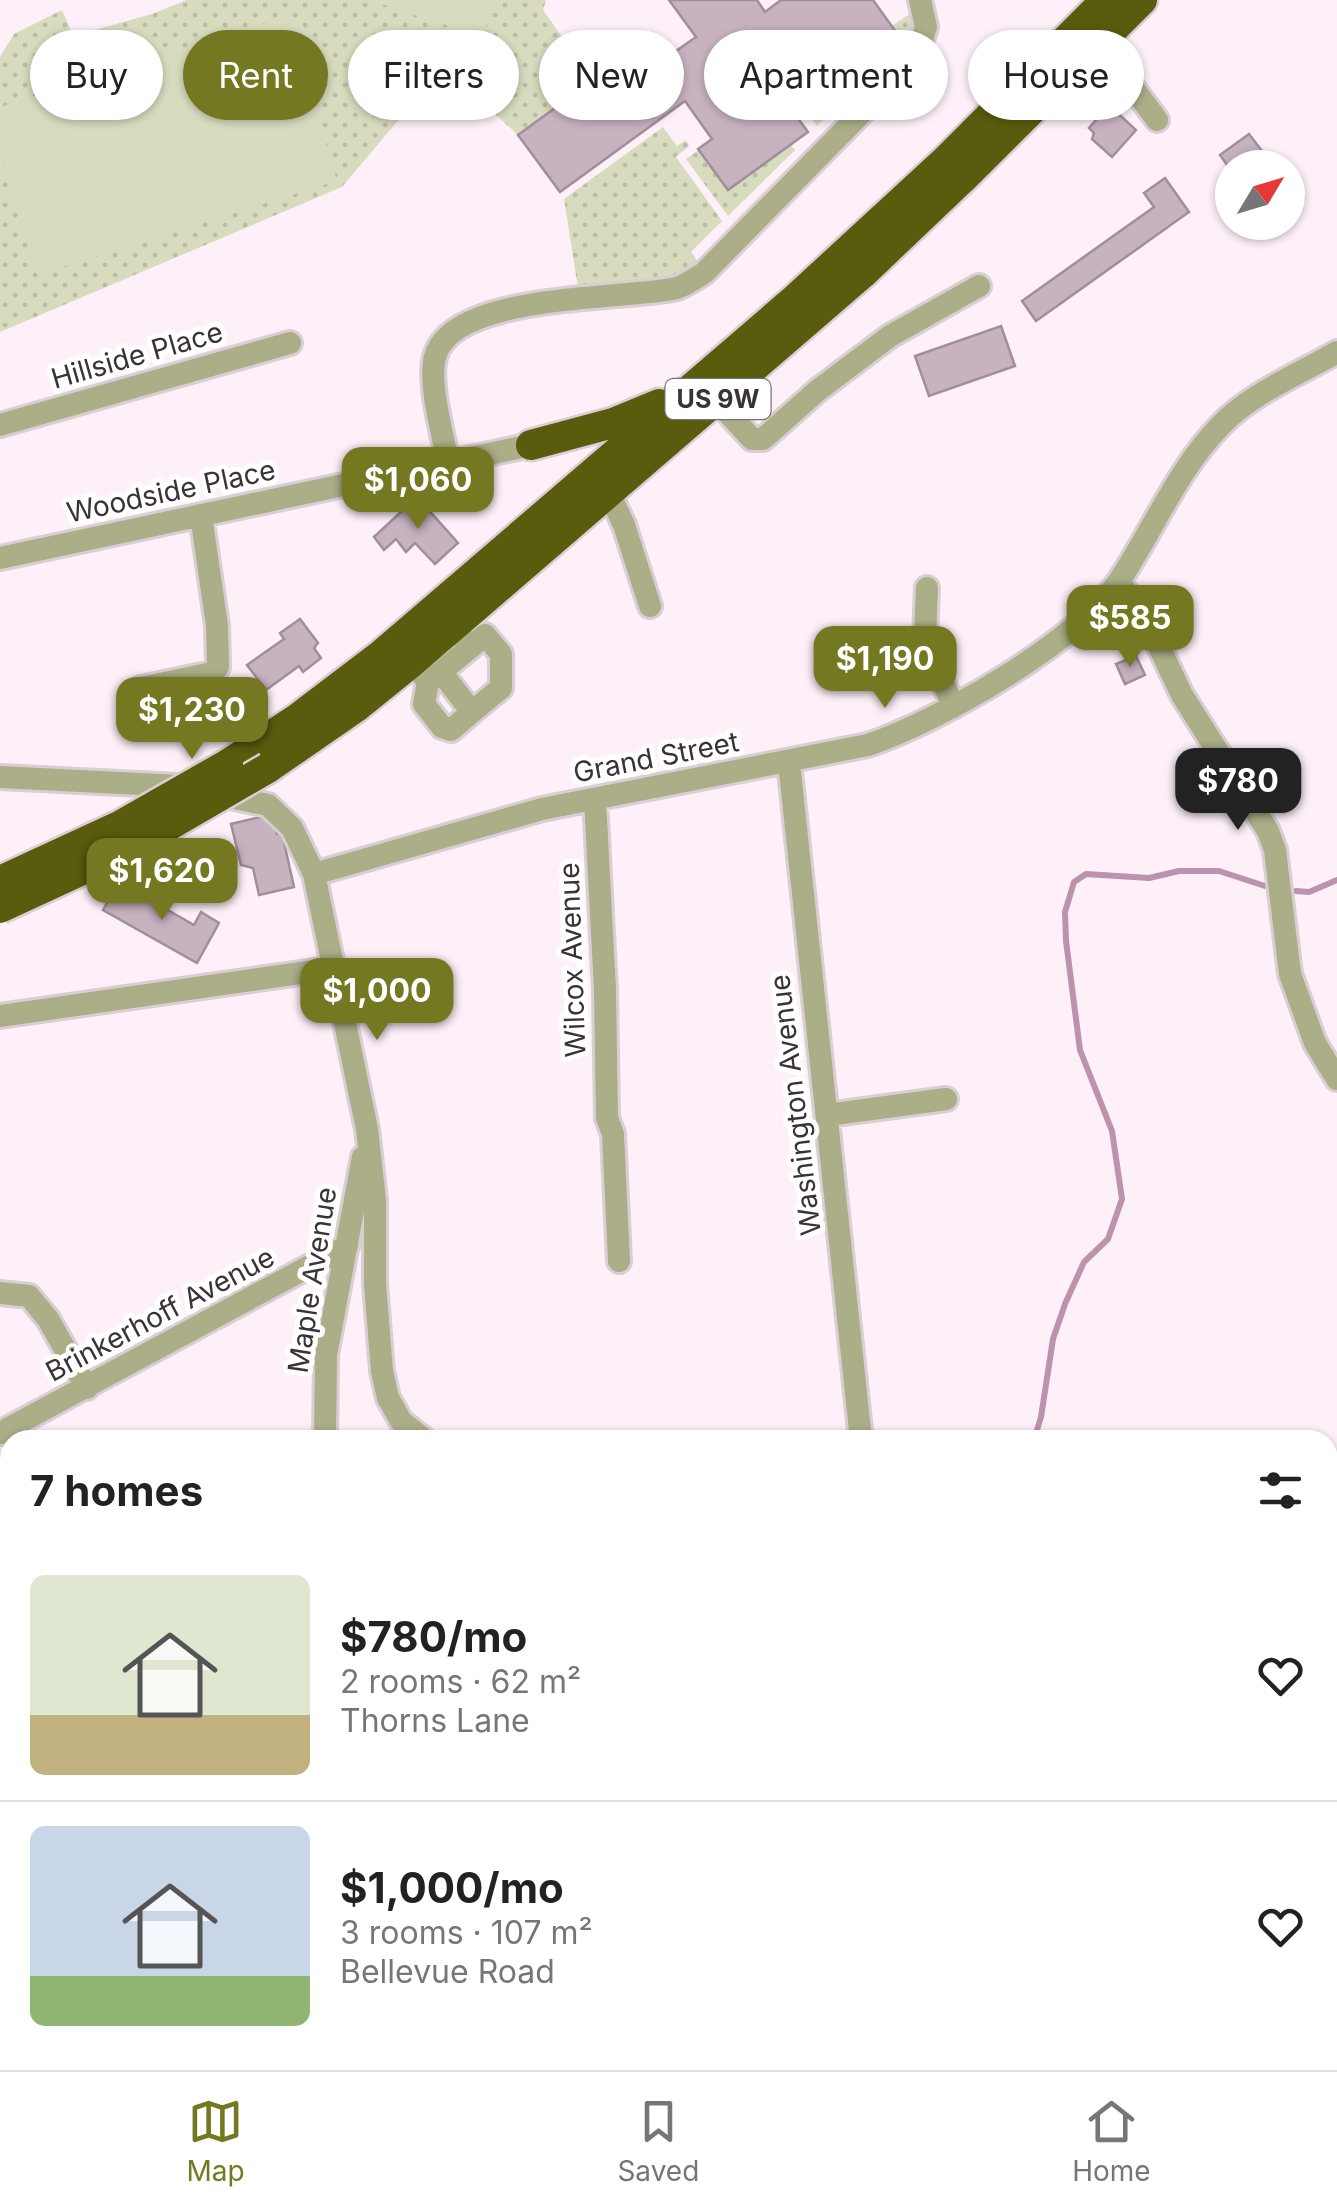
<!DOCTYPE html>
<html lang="en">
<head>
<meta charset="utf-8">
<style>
	body { margin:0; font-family:Inter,sans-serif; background:#f6f6f6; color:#222; height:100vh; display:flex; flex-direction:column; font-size:38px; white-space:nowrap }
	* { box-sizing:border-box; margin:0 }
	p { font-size:32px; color:#767676 }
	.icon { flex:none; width:55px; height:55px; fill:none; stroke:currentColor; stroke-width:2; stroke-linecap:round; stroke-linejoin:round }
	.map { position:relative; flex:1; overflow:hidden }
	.panel { position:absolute; left:0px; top:1430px; width:1338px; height:640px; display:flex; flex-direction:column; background:#fff; border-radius:30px 30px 0 0; box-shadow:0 2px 8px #0004 }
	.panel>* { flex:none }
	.top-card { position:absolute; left:30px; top:30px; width:1278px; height:90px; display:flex; gap:20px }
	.needle { width:65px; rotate:52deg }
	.buttons { position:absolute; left:1215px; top:150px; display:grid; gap:20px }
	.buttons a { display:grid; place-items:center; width:90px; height:90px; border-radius:50%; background:#fff; box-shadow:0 2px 8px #0004; font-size:50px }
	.price { position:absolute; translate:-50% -85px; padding:0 22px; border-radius:20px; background:#747820; color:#fff; font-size:32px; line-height:65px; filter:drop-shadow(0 2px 5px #0008) }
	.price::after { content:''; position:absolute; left:50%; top:60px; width:30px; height:22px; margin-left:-15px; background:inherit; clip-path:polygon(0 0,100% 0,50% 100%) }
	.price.active { background:#222; color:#fff }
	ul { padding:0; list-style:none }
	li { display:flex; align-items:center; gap:30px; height:250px; padding:0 30px }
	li+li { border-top:2px solid #e0e0e0 }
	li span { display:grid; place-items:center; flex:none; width:280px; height:200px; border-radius:15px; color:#555 }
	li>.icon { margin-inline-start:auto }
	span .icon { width:120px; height:120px; fill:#fffc; stroke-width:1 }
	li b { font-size:42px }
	h2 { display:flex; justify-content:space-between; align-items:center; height:120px; padding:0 30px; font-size:42px }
	.pill { padding:0 35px; border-radius:45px; background:#fff; box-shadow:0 2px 8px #0004; font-size:35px; line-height:90px }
	.pill.active { background:#747820; color:#fff }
	.tabs { display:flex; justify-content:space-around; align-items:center; height:140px; border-top:2px solid #e0e0e0; background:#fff; font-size:28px; color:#767676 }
	.tabs a { display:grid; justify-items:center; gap:5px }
	.tabs .active { color:#747820 }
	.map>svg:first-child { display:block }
</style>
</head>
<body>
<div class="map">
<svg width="1337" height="2070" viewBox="0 0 1337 2070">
	<defs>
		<pattern id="grass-dots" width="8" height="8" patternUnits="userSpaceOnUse" patternTransform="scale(2.5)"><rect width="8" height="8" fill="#d8dbbe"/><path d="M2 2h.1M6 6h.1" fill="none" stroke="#babca4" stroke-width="1.8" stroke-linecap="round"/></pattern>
	</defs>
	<rect width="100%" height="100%" fill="#fdf0f8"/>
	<path fill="url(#grass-dots)" d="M187,0H546L543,10L593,81L518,135L448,71L395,124L342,187L0,332V57L14,34L62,10L73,36L152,14Z
		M911,13L915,14V35L877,87L858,86L817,126L800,104L802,103L812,115L906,46L892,26Z
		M663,127L677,146L686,140L689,146L676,157L722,221L691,252L698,262L693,270L646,282L578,288L564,199Z
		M791,145L795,150L728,216L686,159L699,150L728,190Z"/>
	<path fill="#d8dbbe" d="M368,0H494L483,37Z
		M288,16L337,181L37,275L0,154V107Z"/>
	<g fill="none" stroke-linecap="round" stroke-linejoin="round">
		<path stroke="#bb93ad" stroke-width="6" d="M1296,891L1309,892L1337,880
			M1034,1440L1041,1417L1053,1339L1065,1304L1084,1262L1108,1239L1122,1199L1112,1131L1080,1050L1066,941L1065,912L1074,882L1086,874L1149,878L1179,871H1219L1265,886
			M610,2060L616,2070"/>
	</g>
	<path fill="#c7b2bf" stroke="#a28e9a" stroke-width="2.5" d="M669,0H757L765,12L781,0H873L906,46L811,115L802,103L792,110L808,132L728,190L698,149L712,139L685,101L560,192L518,135L648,40L663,60L696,37Z
		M1109,105L1136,130L1112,157L1092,139L1094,133L1089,128Z
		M1249,134L1272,164L1267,168H1232V172L1220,155Z
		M1165,178L1189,212L1036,321L1022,301L1154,207L1144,193Z
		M1001,326L1015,366L929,396L915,356Z
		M417,497L458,543L435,564L415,543L406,552L396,539L384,550L374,537Z
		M300,619L318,643L314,648L321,658L303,672L299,666L266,690L247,665L284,639L280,633Z
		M1136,656L1145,675L1125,684L1116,664Z
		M273,814L277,834L282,833L294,887L259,895L253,868L241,865L231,824Z
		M119,882L194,925L201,912L219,923L197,963L103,910Z"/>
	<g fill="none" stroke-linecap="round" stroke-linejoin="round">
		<g stroke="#daced5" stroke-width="28">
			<path id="minor" d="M1097,45L1114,62L1157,120
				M716,400L752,439H763L817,391L890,336L979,286
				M0,425L290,343
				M448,463C443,434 428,384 435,357C452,292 626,300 677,288C686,285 696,278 704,273L894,80L921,42L926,27L920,0
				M609,493L624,525L650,606
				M0,558L531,445
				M1119,582L1143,613L1182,695L1268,831L1275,850L1290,974L1315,1043L1337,1079
				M927,588L925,636L953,707
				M412,662L428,682L470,648L464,639
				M441,672L472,712L501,688V654L485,635L470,648
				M428,682L424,704L442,727L451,730L472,712
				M141,688L212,673L218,667L217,626L201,515
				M789,762L861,1440
				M0,777L179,786L268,805L292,828L314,874L367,1129L375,1200V1284L382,1371L388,1398L401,1421L425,1440
				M595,800L605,990L607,1118L613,1134L619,1261
				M314,874L542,809L868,745C939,721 1080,641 1121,578C1154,528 1178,469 1221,425C1252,393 1299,374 1337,352
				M0,1016L335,968
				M827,1115L946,1099
				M0,1293L29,1296L48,1319L87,1388
				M0,1433L347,1246
				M325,1440L326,1355L363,1157
				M0,1601L10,1624
				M222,2060L227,2069
				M278,2060L286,2070
				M580,2060L583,2070
				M688,2060L691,2070
				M253,2070L259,2060
				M728,2070L732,2060"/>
		</g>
		<g stroke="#daced5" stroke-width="35">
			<path id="highway" d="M531,445L613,423L659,404
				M228,764L298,718L381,655L793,301L945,161L1106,0
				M268,768L355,708L412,662L862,274L962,179L1142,0"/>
		</g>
		<use href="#minor" stroke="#abae87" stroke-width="22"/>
		<use href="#highway" stroke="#595c0c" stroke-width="30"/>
		<g stroke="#daced5" stroke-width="35" stroke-linecap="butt">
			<path id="highway-bridge" d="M0,881L121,825L228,764
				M0,908L132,847L268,768"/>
		</g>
		<use href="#highway-bridge" stroke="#595c0c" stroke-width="30"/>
	</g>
	<g text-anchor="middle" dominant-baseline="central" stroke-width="10" stroke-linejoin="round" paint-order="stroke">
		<rect fill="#fff" stroke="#767073" stroke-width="2.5" x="665.5" y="379" width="105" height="40" rx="8"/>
		<g font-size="25" font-weight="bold" fill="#3b3237">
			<text x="718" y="399">US 9W</text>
		</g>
		<g font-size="28" fill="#3b3237" stroke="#fff">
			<text transform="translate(137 355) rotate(-16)">Hillside Place</text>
			<text transform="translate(171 491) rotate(-12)">Woodside Place</text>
			<text transform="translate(656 757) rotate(-11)">Grand Street</text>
			<text transform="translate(572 960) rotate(-92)">Wilcox Avenue</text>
			<text transform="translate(795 1105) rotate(-97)">Washington Avenue</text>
			<text transform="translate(312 1280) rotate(-81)">Maple Avenue</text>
			<text transform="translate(160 1314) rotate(-28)">Brinkerhoff Avenue</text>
		</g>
	</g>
</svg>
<div class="buttons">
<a><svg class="needle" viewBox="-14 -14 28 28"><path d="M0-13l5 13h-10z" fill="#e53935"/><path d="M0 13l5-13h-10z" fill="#767676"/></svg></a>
</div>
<b class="price" style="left:418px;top:532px">$1,060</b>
<b class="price" style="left:1130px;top:670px">$585</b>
<b class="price" style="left:885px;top:711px">$1,190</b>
<b class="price" style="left:192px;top:762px">$1,230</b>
<b class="price active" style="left:1238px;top:833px">$780</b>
<b class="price" style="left:162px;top:923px">$1,620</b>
<b class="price" style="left:377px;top:1043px">$1,000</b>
<div class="top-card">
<a class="pill">Buy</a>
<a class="pill active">Rent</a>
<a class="pill">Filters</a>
<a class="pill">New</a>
<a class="pill">Apartment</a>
<a class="pill">House</a>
</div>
<section class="panel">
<h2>7 homes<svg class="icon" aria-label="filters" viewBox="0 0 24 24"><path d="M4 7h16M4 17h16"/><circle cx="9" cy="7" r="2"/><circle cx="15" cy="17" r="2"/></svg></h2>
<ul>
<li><span style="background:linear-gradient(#dfe7d0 70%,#c2b280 0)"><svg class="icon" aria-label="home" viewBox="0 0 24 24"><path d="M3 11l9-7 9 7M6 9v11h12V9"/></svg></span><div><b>$780/mo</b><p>2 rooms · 62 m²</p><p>Thorns Lane</p></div><svg class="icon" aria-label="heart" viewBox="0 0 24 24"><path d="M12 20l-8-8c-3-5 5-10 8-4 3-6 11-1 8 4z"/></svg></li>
<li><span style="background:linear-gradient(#c9d6e8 75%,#8fb573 0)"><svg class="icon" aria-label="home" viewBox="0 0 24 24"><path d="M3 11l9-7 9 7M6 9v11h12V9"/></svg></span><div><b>$1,000/mo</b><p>3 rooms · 107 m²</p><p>Bellevue Road</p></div><svg class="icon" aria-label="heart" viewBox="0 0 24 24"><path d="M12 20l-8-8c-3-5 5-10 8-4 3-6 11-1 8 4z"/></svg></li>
</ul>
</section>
</div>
<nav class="tabs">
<a class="active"><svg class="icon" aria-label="map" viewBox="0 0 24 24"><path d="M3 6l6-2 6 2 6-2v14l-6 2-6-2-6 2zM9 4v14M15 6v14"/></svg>Map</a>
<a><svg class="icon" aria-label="saved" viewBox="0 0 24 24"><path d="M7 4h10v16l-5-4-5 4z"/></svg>Saved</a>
<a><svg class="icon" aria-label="home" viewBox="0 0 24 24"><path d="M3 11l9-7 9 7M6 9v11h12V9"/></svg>Home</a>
</nav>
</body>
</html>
